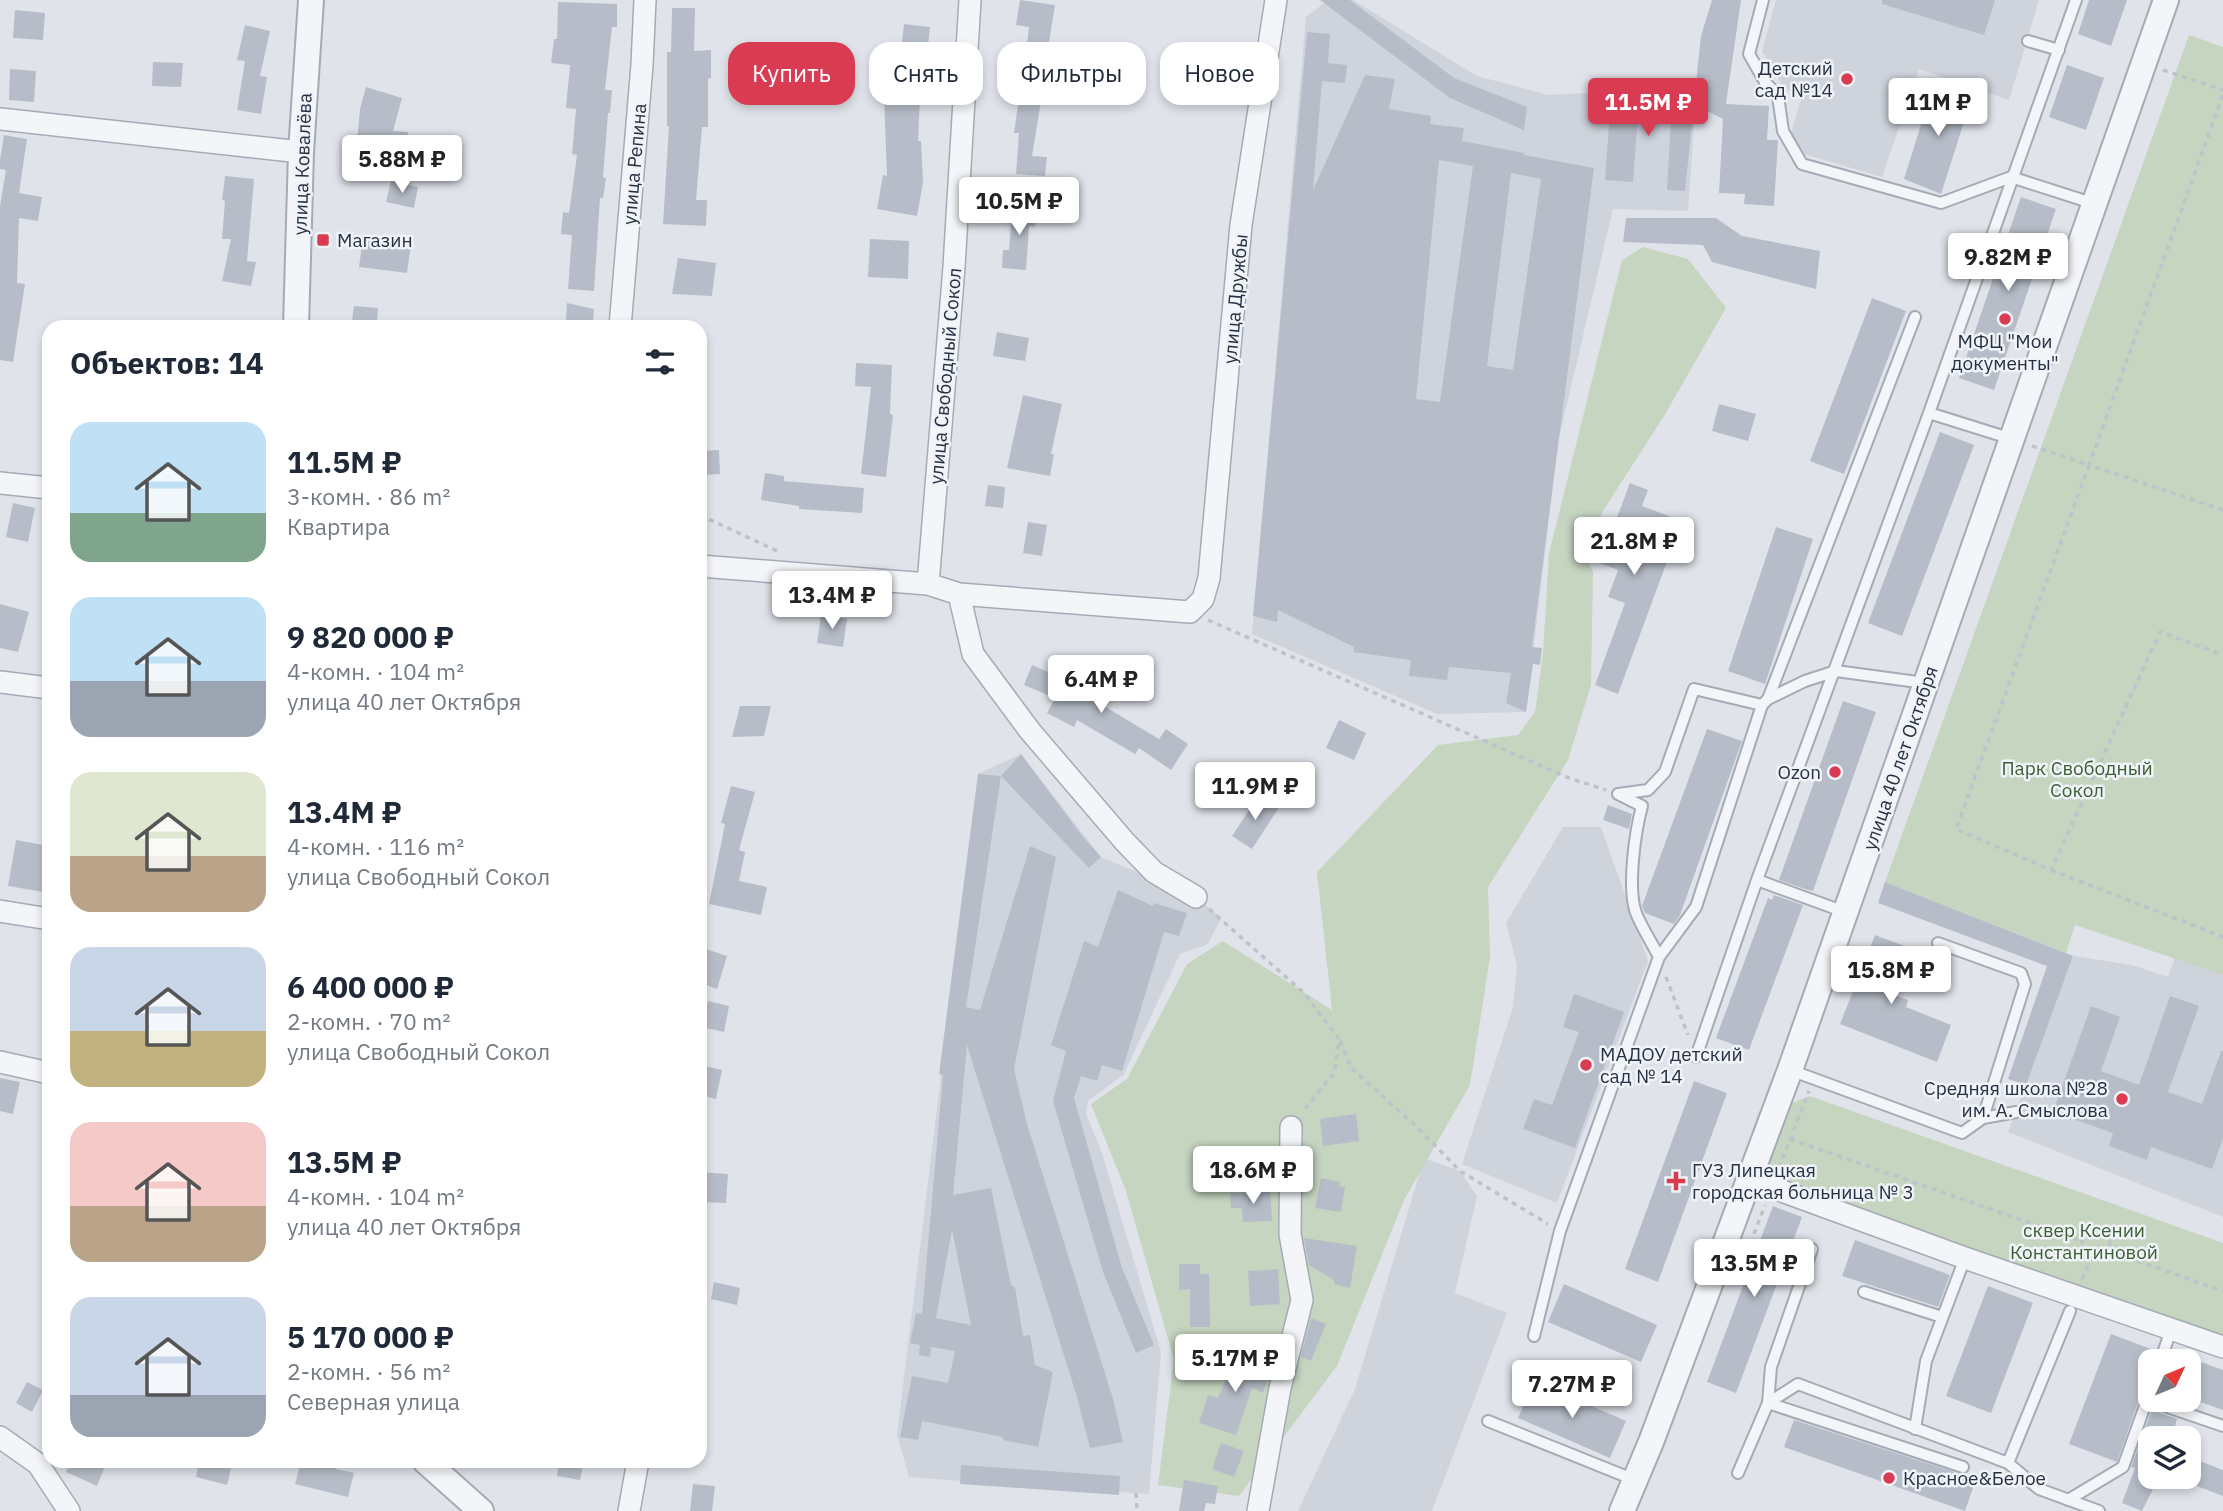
<!DOCTYPE html>
<html lang="ru">
<head>
<meta charset="utf-8">
<style>
	body { margin:0; font-family:"IBM Plex Sans",sans-serif; background:#f2f2f3; color:#1f2937; height:100vh; display:flex; flex-direction:column; font-size:26px; white-space:nowrap }
	* { box-sizing:border-box; margin:0 }
	p { font-size:23px; color:#747a83 }
	.icon { flex:none; width:38px; height:38px; fill:none; stroke:currentColor; stroke-width:2; stroke-linecap:round; stroke-linejoin:round }
	.map { position:relative; flex:1; overflow:hidden }
	.details { position:absolute; left:42px; top:320px; width:665px; height:1148px; display:flex; flex-direction:column; background:#fff; border-radius:21px; box-shadow:0 4px 10px #0003 }
	.details>* { flex:none }
	.hud { position:absolute; left:728px; top:42px; width:665px; height:63px; display:flex; gap:14px }
	.needle { width:46px; rotate:46deg }
	.controls { position:absolute; left:2138px; top:1349px; display:grid; gap:14px }
	.controls a { display:grid; place-items:center; width:63px; height:63px; border-radius:14px; background:#fff; box-shadow:0 4px 10px #0003; font-size:35px }
	.price { position:absolute; translate:-50% -60px; padding:0 16px; border-radius:7px; background:#fff; color:#222; font-size:23px; line-height:46px; filter:drop-shadow(0 2px 4px #0008) }
	.price::after { content:''; position:absolute; left:50%; top:42px; width:21px; height:16px; margin-left:-10px; background:inherit; clip-path:polygon(0 0,100% 0,50% 100%) }
	.price.selected { background:#d83b52; color:#fff }
	ul { padding:0; list-style:none }
	li { display:flex; align-items:center; gap:21px; height:175px; padding:0 28px }
	li span { display:grid; place-items:center; flex:none; width:196px; height:140px; border-radius:21px; color:#555 }
	li>.icon { margin-inline-start:auto }
	span .icon { width:84px; height:84px; fill:#fffc; stroke-width:1 }
	li b { font-size:30px }
	h2 { display:flex; justify-content:space-between; align-items:center; height:84px; padding:0 28px; font-size:30px }
	.pill { padding:0 24px; border-radius:21px; background:#fff; box-shadow:0 4px 10px #0003; font-size:24px; line-height:63px }
	.pill.selected { background:#d83b52; color:#fff }
	.map>svg:first-child { display:block }
</style>
</head>
<body>
<div class="map">
<svg width="2223" height="1511" viewBox="0 0 2223 1511">
	<rect width="100%" height="100%" fill="#e0e4ea"/>
	<path fill="#ced3dc" d="M1328,0H1353L1477,76L1548,95L1604,92L1696,98L1688,211L1613,209L1558,442L1526,712L1437,714L1252,634L1306,17Z
		M1776,0H2039L2009,100L1919,69L1882,177L1804,154L1791,134L1802,95L1785,90L1762,51Z
		M1021,754L1101,857L1196,897L1221,918L1208,944L1180,954L1124,1074L1088,1101L1086,1114L1102,1153L1161,1352L1149,1494L909,1477L897,1435L978,774Z
		M1563,827H1601L1648,961L1557,1203L1462,1164L1513,1007L1517,965L1506,923Z
		M2073,956L2132,965L2168,977L2175,958L2223,975V1217L2008,1132Z
		M1424,1158L1460,1171L1477,1196L1455,1293L1507,1313L1432,1511H1298L1355,1389Z"/>
	<path fill="#c5d5c0" d="M2189,35L2223,47V975L2075,925L2066,953L1885,882Z
		M1643,247L1688,259L1726,308L1664,416L1603,511L1583,553L1593,572L1591,685L1568,760L1488,887L1490,957L1470,1085L1404,1200L1337,1366L1239,1496L1158,1485L1174,1360L1126,1191L1091,1104L1127,1079L1187,964L1223,941L1332,1010L1317,872L1438,745L1518,735L1535,712L1543,653L1549,553L1622,260Z
		M1810,1096L2223,1243V1338L1781,1180L1769,1165L1792,1103Z"/>
	<path fill="#b7bdc8" fill-rule="evenodd" d="M1020,0L1055,5L1048,48L1057,49L1055,72L1024,68L1029,27L1016,25Z
		M1320,0H1350L1454,78L1527,107L1524,130L1450,98Z
		M1712,0H1741L1726,104L1769,106L1767,140H1778L1774,206L1744,204L1745,194L1719,193L1723,119L1688,101L1694,102L1701,36Z
		M1882,0H1995L1984,35L1882,4Z
		M2089,0H2127L2111,46L2078,34Z
		M558,2L617,4V27H612L605,90H612L610,113H608L603,177L606,178L603,198H600L594,291L568,289L572,235L561,234L563,212L569,213L577,155L572,154L576,109L566,108L570,65L551,63L554,39H557Z
		M672,8H695L694,51L711,50V78L708,79V127H702L696,200H707L706,226L663,224L669,126H667V52H671Z
		M15,10L45,13L43,40L13,38Z
		M904,24L930,27L925,72L899,69Z
		M245,25L270,31L260,76L267,77L261,114L237,110L245,61L237,60Z
		M1307,32L1330,34L1328,63L1347,65L1345,83L1322,81L1313,190L1365,75L1395,79L1389,109L1431,116L1430,124L1464,128L1462,141L1524,153V155L1594,168L1532,647L1542,648L1540,665L1533,664L1526,712L1506,703L1511,673L1449,667L1447,680L1409,676L1411,660L1353,652L1354,647L1278,610L1277,622L1253,616ZM1439,160L1473,166L1440,402L1416,399ZM1511,173L1541,179L1513,370L1487,366Z
		M153,62L183,63L181,87L152,86Z
		M2067,65L2104,78L2086,130L2049,117Z
		M10,69L36,71L34,102L9,100Z
		M1934,83L1972,97L1941,194L1904,179Z
		M366,87L402,98L393,131L408,132L406,157L356,153L360,109Z
		M884,96L920,97L918,141H921L923,182L917,216L877,209L883,175L887,176Z
		M1019,98L1041,101L1032,156L1047,157L1045,176L1016,174L1019,133H1014Z
		M1611,98L1694,104L1685,191L1667,190L1671,120L1638,117L1633,182L1605,180Z
		M4,135L27,139L19,193L42,197L38,221L19,218L17,283L25,284L13,362L0,360V206L6,170L0,169V160Z
		M225,176L254,179L247,261L256,262L251,286L222,281L231,239H222L225,201L222,200Z
		M391,181L418,187L414,208L386,202Z
		M2021,197L2056,209L1994,390L1959,378Z
		M1013,204L1037,206L1035,227L1029,226L1026,270L1002,268L1003,250H1009Z
		M1626,218H1716L1742,236L1820,251L1816,289L1712,262L1703,245L1623,242Z
		M363,238L411,245L407,273L359,267Z
		M870,239L909,241L908,279L868,277Z
		M678,258L716,263L712,296L672,294Z
		M1872,298L1906,311L1844,474L1810,461Z
		M567,303L594,309L593,322L566,320Z
		M354,306L378,308L377,322L352,321Z
		M997,332L1029,338L1025,361L993,356Z
		M856,363L892,365L890,414L893,415L886,477L861,474L871,387L855,386Z
		M1023,395L1062,404L1051,454H1054L1050,476L1007,468Z
		M1719,404L1756,414L1748,441L1712,431Z
		M1940,432L1974,445L1902,636L1868,623Z
		M719,450L720,474L700,475V451Z
		M765,473L784,476V481L864,488L862,513L799,509V506L761,500Z
		M1630,483L1648,490L1642,506L1682,521L1618,694L1595,685L1625,603L1608,597L1618,570L1600,563Z
		M988,485L1005,487L1003,508L985,506Z
		M13,503L35,508L28,542L6,537Z
		M1028,522L1047,525L1042,556L1023,553Z
		M1776,527L1813,539L1765,684L1728,671Z
		M0,604L29,612L18,652L0,648Z
		M821,615L847,619L843,647L817,643Z
		M1032,665L1065,679L1072,666L1098,679L1089,697L1159,739L1166,729L1188,744L1171,770L1139,748L1135,754L1077,720L1074,727L1047,713L1055,698L1024,685Z
		M1843,701L1876,712L1813,891L1808,890L1779,880Z
		M740,706H771L764,736L732,737Z
		M1339,720L1366,733L1354,760L1326,748Z
		M1707,729L1742,741L1680,915L1674,924L1645,913L1642,906Z
		M1021,754L1083,837L1101,857L1089,868L1001,776Z
		M978,774L1001,776L966,1007L980,1010L1030,846L1056,857L1014,1069L1027,1124L1113,1399L1123,1442L1090,1448L1077,1397L967,1045L953,1195L991,1188L1011,1285L1015,1287L1023,1336L1030,1335L1035,1365L1053,1372L1038,1447L1003,1440V1437L922,1421L918,1440L900,1437L912,1376L948,1383L955,1351L931,1347L930,1357L919,1355L920,1345L910,1343L916,1313L922,1314L943,1075L939,1074ZM952,1229L971,1325L936,1318Z
		M731,786L755,792L739,850L745,852L739,881L767,887L761,915L709,904L725,824L721,823Z
		M1258,796L1278,809L1252,849L1232,836Z
		M1608,805L1632,814L1629,829L1603,820Z
		M16,840L49,846V868L44,892L8,886Z
		M1885,882L2073,956L2026,1085L2008,1079L2047,966L1878,903Z
		M1118,890L1153,906L1154,903L1187,913L1179,936L1164,932L1122,1071L1102,1065L1097,1081L1081,1076L1074,1098L1122,1268L1154,1345L1136,1353L1103,1272L1053,1101L1066,1051L1051,1045L1084,941L1098,947Z
		M1774,895L1803,905L1749,1050L1716,1038L1768,898L1772,900Z
		M1875,935L1907,947L1889,993L1908,1000L1906,1007L1951,1025L1937,1062L1840,1024Z
		M700,947L727,956L717,989L700,983Z
		M1574,994L1624,1012L1575,1148L1523,1129L1534,1099L1552,1105L1579,1032L1563,1027Z
		M2170,996L2199,1006L2168,1092L2202,1104L2221,1051H2223V1138L2212,1169L2151,1147L2147,1160L2109,1146L2113,1133L2053,1112L2091,1006L2120,1017L2101,1071L2139,1085Z
		M708,1001L729,1006L724,1032L702,1027Z
		M700,1065L722,1070L716,1099L700,1095Z
		M0,1078L20,1082L13,1114L0,1111Z
		M1694,1081L1727,1093L1658,1282L1625,1269Z
		M1356,1114L1359,1141L1323,1146L1320,1119Z
		M700,1172L728,1174L726,1203L700,1202Z
		M1321,1178L1340,1182L1339,1186L1345,1187L1341,1212L1315,1208Z
		M1270,1191L1272,1221L1243,1222L1242,1208H1231L1230,1193Z
		M1773,1206L1802,1217L1736,1393L1707,1382Z
		M1304,1238L1357,1246L1350,1288L1334,1284V1280L1309,1265Z
		M1855,1240L1950,1275L1938,1307L1842,1276Z
		M1179,1264H1200V1274H1209L1210,1327H1190V1289L1179,1290Z
		M1278,1269L1280,1304L1250,1306L1248,1271Z
		M714,1282L740,1288L737,1305L711,1299Z
		M1564,1284L1657,1325L1641,1362L1548,1322Z
		M1988,1286L2033,1303L1991,1413L1946,1396Z
		M1311,1318L1326,1324L1311,1361L1301,1357Z
		M2111,1334L2156,1351L2117,1462L2069,1444Z
		M1238,1352L1272,1367L1263,1393L1252,1388L1236,1435L1199,1423L1208,1395L1218,1398Z
		M2195,1360L2223,1370V1410L2189,1398V1376Z
		M1534,1381L1626,1421L1610,1458L1518,1418Z
		M27,1382L43,1390L32,1412L16,1403Z
		M2152,1410L2177,1419L2172,1438H2151V1477H2159L2142,1511L2122,1503L2135,1468L2131,1467Z
		M1794,1420L1976,1479L1965,1511L1784,1447Z
		M1221,1443L1244,1451L1234,1477L1212,1469Z
		M2189,1457L2223,1470V1496L2189,1483Z
		M71,1461H107L97,1486L66,1472Z
		M199,1461H233L227,1485L196,1477Z
		M301,1461H337L336,1469L354,1473L348,1497L295,1484Z
		M559,1461H584L580,1480L557,1476Z
		M961,1465L1120,1476L1119,1495L960,1484Z
		M1184,1480L1218,1486L1215,1504L1206,1503L1204,1511H1179Z
		M693,1484L715,1486L712,1511H690Z"/>
	<g fill="none" stroke-linecap="round" stroke-linejoin="round">
		<g stroke="#a5abb5" stroke-width="14">
			<path id="service" d="M1763,0L1749,54L1765,82L1778,96L1783,131L1802,164L1941,203L2011,177L2095,204
				M2028,41L2059,50
				M1929,413L2012,439
				M1768,699L1915,317
				M1618,794L1648,790L1665,772L1694,689L1762,705L1768,699L1805,681L1836,671L1925,683
				M1618,794L1642,806C1635,832 1627,888 1636,913C1642,928 1652,943 1659,957
				M1757,880L1845,912
				M1938,943L2021,973L2025,984L1983,1118
				M1696,1057L1757,880L1929,413L2076,0
				M1790,1070L1962,1133L1983,1118L2016,1112
				M1812,1249L1771,1367L1768,1403L1963,1467
				M1864,1292L1942,1317
				M1534,1336L1560,1231L1659,957L1696,907L1762,705
				M2160,1362L2171,1330
				M2147,1400L2223,1426
				M1488,1421L1635,1480
				M1915,1429L1926,1361L1965,1258
				M2008,1463L2070,1311
				M1738,1473L1768,1403L1798,1384L2008,1463L2039,1489L2099,1511
				M2068,1500L2123,1467L2151,1389"/>
		</g>
		<g stroke="#a5abb5" stroke-width="24">
			<path id="minor" d="M0,119L301,152
				M620,327L642,65L645,0
				M0,483L49,488
				M700,566L928,584L959,594L1190,612L1203,599L1209,578L1241,225L1276,0
				M928,584L954,267L970,0
				M959,594L973,654L1030,731L1125,842L1154,872L1196,897
				M0,682L49,688
				M0,911L49,919
				M0,1062L49,1073
				M1749,1179L1965,1258L2223,1347
				M0,1437L38,1464L69,1511
				M629,1511L638,1461
				M1258,1511L1280,1388L1302,1300L1290,1234L1291,1127"/>
		</g>
		<g stroke="#a5abb5" stroke-width="28">
			<path id="tertiary" d="M296,327L301,152L311,0
				M425,1461L481,1511
				M1622,1511L1651,1442L1790,1070L2166,0"/>
		</g>
		<path stroke="#bec2c9" stroke-width="3.5" stroke-dasharray="5 5" stroke-linecap="butt" d="M2163,70L2223,90
			M2223,95L2089,465L2223,510
			M2032,446L2089,465L1956,829L2051,870L2160,632L2223,655
			M700,515L777,551
			M1208,620L1569,778L1606,790
			M2051,870L2223,937
			M1209,909L1304,993L1339,1039L1335,1072L1303,1111
			M1666,977L1688,1035
			M1340,1041L1351,1068L1416,1126L1460,1171L1548,1224
			M1790,1139L2082,1241
			M1779,1168L1809,1091
			M2082 1244a14 14 0 1 1 28 0a14 14 0 1 1-28 0Z
			M1754,1234L1765,1205
			M2109,1251L2223,1291
			M2082,1279L2091,1258
			M1136,1493L1137,1511"/>
		<use href="#service" stroke="#f3f5f8" stroke-width="10"/>
		<use href="#minor" stroke="#f3f5f8" stroke-width="21"/>
		<use href="#tertiary" stroke="#f3f5f8" stroke-width="24"/>
	</g>
	<g fill="#d83b52" stroke="#f0f3f7" stroke-width="2.5">
		<circle cx="1847" cy="79" r="7"/>
		<rect x="316" y="233" width="14" height="14" rx="3.5"/>
		<circle cx="2005" cy="319" r="7"/>
		<circle cx="1835" cy="772" r="7"/>
		<circle cx="1586" cy="1065" r="7"/>
		<circle cx="2122" cy="1099" r="7"/>
		<path d="M1672.5 1170.5h7v7h7v7h-7v7h-7v-7h-7v-7h7z"/>
		<circle cx="1889" cy="1478" r="7"/>
	</g>
	<g text-anchor="middle" dominant-baseline="central" stroke-width="5" stroke-linejoin="round" paint-order="stroke">
		<g font-size="19" fill="#273143" stroke="#f0f3f7" text-anchor="start">
			<text x="1833" y="68" text-anchor="end">Детский<tspan x="1833" dy="22">сад №14</tspan></text>
			<text x="337" y="240">Магазин</text>
			<text x="2005" y="341" text-anchor="middle">МФЦ "Мои<tspan x="2005" dy="22">документы"</tspan></text>
			<text x="1821" y="772" text-anchor="end">Ozon</text>
			<text x="1600" y="1054">МАДОУ детский<tspan x="1600" dy="22">сад № 14</tspan></text>
			<text x="2108" y="1088" text-anchor="end">Средняя школа №28<tspan x="2108" dy="22">им. А. Смыслова</tspan></text>
			<text x="1692" y="1170">ГУЗ Липецкая<tspan x="1692" dy="22">городская больница № 3</tspan></text>
			<text x="1903" y="1478">Красное&amp;Белое</text>
		</g>
		<g font-size="19" fill="#273143" stroke="#f0f3f7">
			<text transform="translate(302 164) rotate(-88)">улица Ковалёва</text>
			<text transform="translate(634 164) rotate(-85)">улица Репина</text>
			<text transform="translate(1235 299) rotate(-85)">улица Дружбы</text>
			<text transform="translate(945 376) rotate(-85)">улица Свободный Сокол</text>
			<text transform="translate(1900 758) rotate(-71)">улица 40 лет Октября</text>
		</g>
		<g font-size="19" fill="#3b5f33" stroke="#f0f3f7">
			<text x="2077" y="768">Парк Свободный<tspan x="2077" dy="22">Сокол</tspan></text>
			<text x="2084" y="1230">сквер Ксении<tspan x="2084" dy="22">Константиновой</tspan></text>
		</g>
	</g>
</svg>
<div class="controls">
<a><svg class="needle" viewBox="-14 -14 28 28"><path d="M0-13l5 13h-10z" fill="#e53935"/><path d="M0 13l5-13h-10z" fill="#747a83"/></svg></a>
<a><svg class="icon" aria-label="layers" viewBox="0 0 24 24"><path d="M12 4l9 5-9 5-9-5zM3 14l9 5 9-5"/></svg></a>
</div>
<b class="price selected" style="left:1648px;top:138px">11.5M ₽</b>
<b class="price" style="left:1938px;top:138px">11M ₽</b>
<b class="price" style="left:402px;top:195px">5.88M ₽</b>
<b class="price" style="left:1019px;top:237px">10.5M ₽</b>
<b class="price" style="left:2008px;top:293px">9.82M ₽</b>
<b class="price" style="left:1634px;top:577px">21.8M ₽</b>
<b class="price" style="left:832px;top:631px">13.4M ₽</b>
<b class="price" style="left:1101px;top:715px">6.4M ₽</b>
<b class="price" style="left:1255px;top:822px">11.9M ₽</b>
<b class="price" style="left:1891px;top:1006px">15.8M ₽</b>
<b class="price" style="left:1253px;top:1206px">18.6M ₽</b>
<b class="price" style="left:1754px;top:1299px">13.5M ₽</b>
<b class="price" style="left:1235px;top:1394px">5.17M ₽</b>
<b class="price" style="left:1572px;top:1420px">7.27M ₽</b>
<div class="hud">
<a class="pill selected">Купить</a>
<a class="pill">Снять</a>
<a class="pill">Фильтры</a>
<a class="pill">Новое</a>
</div>
<section class="details">
<h2>Объектов: 14<svg class="icon" aria-label="filters" viewBox="0 0 24 24"><path d="M4 7h16M4 17h16"/><circle cx="9" cy="7" r="2"/><circle cx="15" cy="17" r="2"/></svg></h2>
<ul>
<li><span style="background:linear-gradient(#bfe0f5 65%,#7fa58c 0)"><svg class="icon" aria-label="home" viewBox="0 0 24 24"><path d="M3 11l9-7 9 7M6 9v11h12V9"/></svg></span><div><b>11.5M ₽</b><p>3-комн. · 86 m²</p><p>Квартира</p></div></li>
<li><span style="background:linear-gradient(#bfe0f5 60%,#9aa5b1 0)"><svg class="icon" aria-label="home" viewBox="0 0 24 24"><path d="M3 11l9-7 9 7M6 9v11h12V9"/></svg></span><div><b>9 820 000 ₽</b><p>4-комн. · 104 m²</p><p>улица 40 лет Октября</p></div></li>
<li><span style="background:linear-gradient(#dfe7d0 60%,#b9a48a 0)"><svg class="icon" aria-label="home" viewBox="0 0 24 24"><path d="M3 11l9-7 9 7M6 9v11h12V9"/></svg></span><div><b>13.4M ₽</b><p>4-комн. · 116 m²</p><p>улица Свободный Сокол</p></div></li>
<li><span style="background:linear-gradient(#c9d6e8 60%,#c2b280 0)"><svg class="icon" aria-label="home" viewBox="0 0 24 24"><path d="M3 11l9-7 9 7M6 9v11h12V9"/></svg></span><div><b>6 400 000 ₽</b><p>2-комн. · 70 m²</p><p>улица Свободный Сокол</p></div></li>
<li><span style="background:linear-gradient(#f6c9c9 60%,#b9a48a 0)"><svg class="icon" aria-label="home" viewBox="0 0 24 24"><path d="M3 11l9-7 9 7M6 9v11h12V9"/></svg></span><div><b>13.5M ₽</b><p>4-комн. · 104 m²</p><p>улица 40 лет Октября</p></div></li>
<li><span style="background:linear-gradient(#c9d6e8 70%,#9aa5b1 0)"><svg class="icon" aria-label="home" viewBox="0 0 24 24"><path d="M3 11l9-7 9 7M6 9v11h12V9"/></svg></span><div><b>5 170 000 ₽</b><p>2-комн. · 56 m²</p><p>Северная улица</p></div></li>
</ul>
</section>
</div>
</body>
</html>
